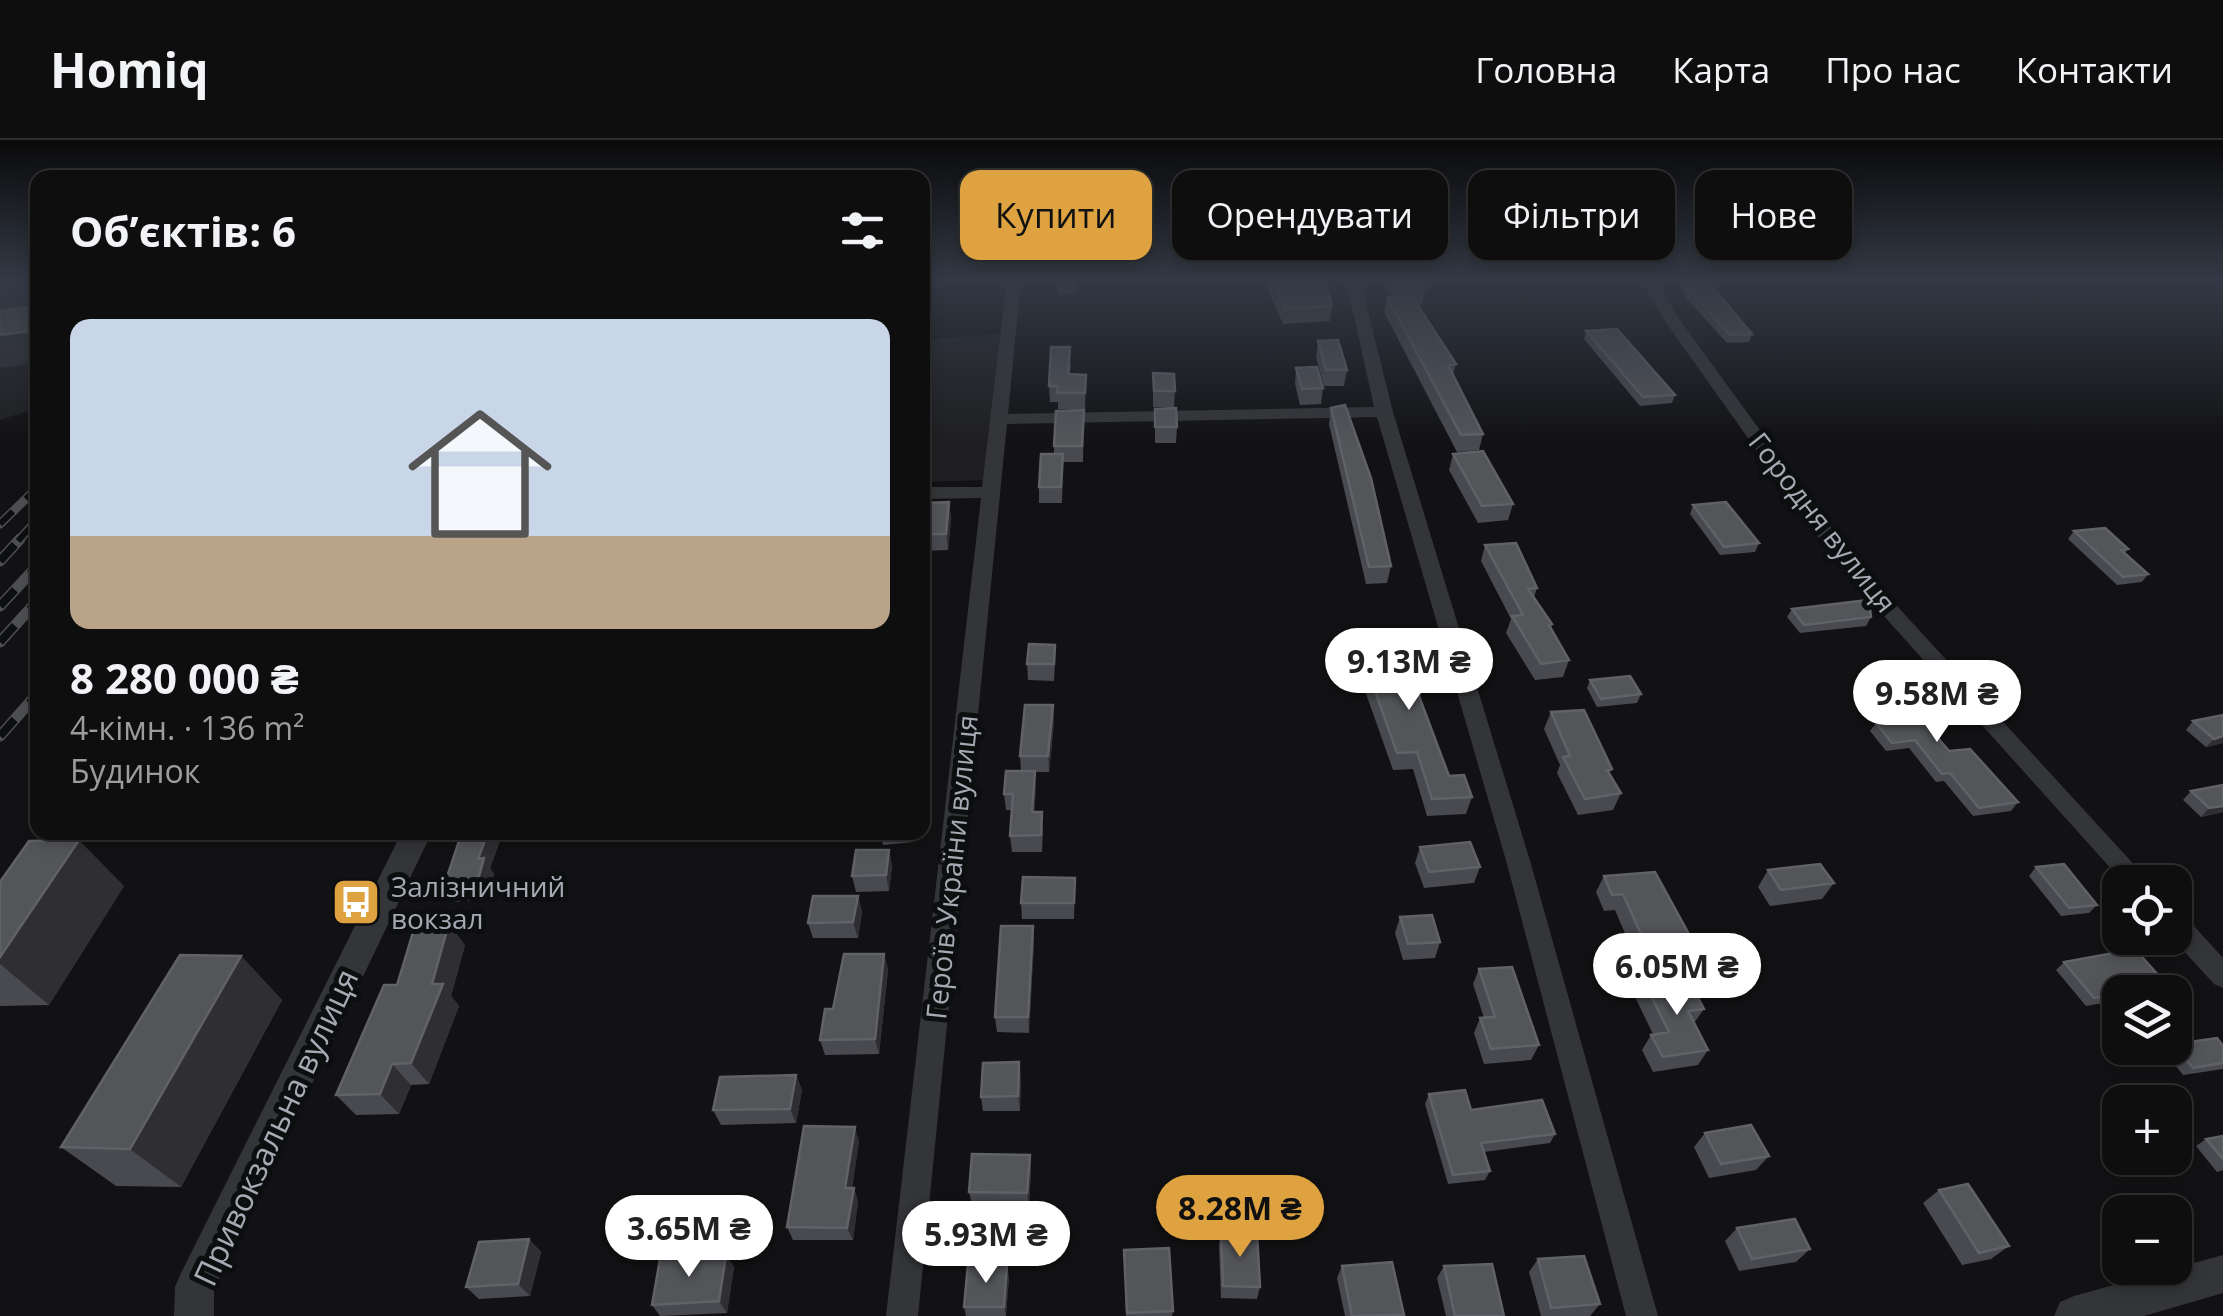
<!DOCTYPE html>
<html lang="uk">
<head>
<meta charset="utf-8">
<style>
	body { margin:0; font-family:"Open Sans",sans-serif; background:#1c1c1d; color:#f1f3f6; height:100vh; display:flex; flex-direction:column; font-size:38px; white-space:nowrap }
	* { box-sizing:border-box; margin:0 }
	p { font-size:32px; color:#9b9c9e }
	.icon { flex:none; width:55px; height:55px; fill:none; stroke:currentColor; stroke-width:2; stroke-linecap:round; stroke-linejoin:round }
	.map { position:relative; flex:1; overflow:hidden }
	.panel { position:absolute; left:30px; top:30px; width:900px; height:670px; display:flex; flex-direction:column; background:#0e0e0f; border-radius:20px; box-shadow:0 5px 15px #0003,0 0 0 2px #2e2e2f }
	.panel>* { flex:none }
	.banner { position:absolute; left:960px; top:30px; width:950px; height:90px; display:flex; gap:20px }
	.controls { position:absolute; left:2102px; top:725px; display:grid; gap:20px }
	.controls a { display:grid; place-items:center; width:90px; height:90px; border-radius:20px; background:#0e0e0f; box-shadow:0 5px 15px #0003,0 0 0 2px #2e2e2f; font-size:50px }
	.price { position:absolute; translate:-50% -85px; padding:0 22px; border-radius:35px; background:#fff; color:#222; font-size:32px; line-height:65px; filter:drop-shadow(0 2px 5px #0008) }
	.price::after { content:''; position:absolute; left:50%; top:60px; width:30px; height:22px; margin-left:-15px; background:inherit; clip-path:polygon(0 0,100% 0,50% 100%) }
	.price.on { background:#dea340; color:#111 }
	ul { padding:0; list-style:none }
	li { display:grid; align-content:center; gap:20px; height:530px; padding:0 40px }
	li+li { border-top:2px solid #2e2e2f }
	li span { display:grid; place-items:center; height:310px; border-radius:20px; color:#555 }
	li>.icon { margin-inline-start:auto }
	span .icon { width:180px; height:180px; fill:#fffc; stroke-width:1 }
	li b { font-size:42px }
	h2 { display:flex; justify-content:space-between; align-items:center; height:120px; padding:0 40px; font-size:42px }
	.pill { padding:0 35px; border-radius:20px; background:#0e0e0f; box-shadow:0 5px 15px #0003,0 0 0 2px #2e2e2f; font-size:35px; line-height:90px }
	.pill.on { background:#dea340; color:#111 }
	header { display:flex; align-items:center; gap:60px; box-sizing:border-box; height:140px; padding:0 50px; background:#0e0e0f; border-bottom:2px solid #2e2e2f }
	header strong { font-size:48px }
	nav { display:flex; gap:55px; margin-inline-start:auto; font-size:35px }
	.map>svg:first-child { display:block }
</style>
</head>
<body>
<header>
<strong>Homiq</strong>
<nav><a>Головна</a><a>Карта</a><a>Про нас</a><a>Контакти</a></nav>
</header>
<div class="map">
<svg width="2223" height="1176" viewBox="0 0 2223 1176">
	<rect width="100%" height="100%" fill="#121214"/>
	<path fill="#1f1f21" d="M0,139H38L37,268L0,280Z
		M1005,193L985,340L923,342L922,200Z"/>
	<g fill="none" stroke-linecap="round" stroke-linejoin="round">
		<path fill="#343538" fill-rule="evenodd" d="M1007,139H1021L1008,274L1374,267L1346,139H1360L1393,272L1531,724L1658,1176H1626L1507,724L1377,277L1007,284L918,1176H886L981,358L922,359V347H982Z
			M1641,139H1655L1677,176L1853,418L2150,742H2123L1839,426L1662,177Z
			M2175,772L2184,775L2223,818V848L2214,844L2172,798H2175Z"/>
		<path fill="#343538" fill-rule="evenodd" d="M402,692H432L214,1149V1176H174L175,1147L181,1133Z
			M2223,1115V1153L2144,1176H2054L2060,1162L2074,1156Z"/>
		<g stroke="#4d4f53" stroke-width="9">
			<path id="rail-far1" d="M0,384L38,347
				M18,401L38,379"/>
		</g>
		<g stroke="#4d4f53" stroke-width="11">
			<path id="rail" d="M0,421L20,399
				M0,466L38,425
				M0,502L38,460
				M0,596L38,553"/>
		</g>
		<use href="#rail-far1" stroke="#0d0e0f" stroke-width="6" stroke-dasharray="18" stroke-linecap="butt"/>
		<use href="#rail" stroke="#0d0e0f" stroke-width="8" stroke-dasharray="22" stroke-linecap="butt"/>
	</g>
	<path fill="#494a4f" d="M1057,139H1077V154L1058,155Z
		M1269,139H1325L1332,166L1330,181L1283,184L1268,150Z
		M1382,139H1418L1425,149L1422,165H1417L1456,224L1453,235L1483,294L1479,310L1457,312L1384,172L1387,157L1393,156Z
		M1678,139H1709L1712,146L1752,194L1749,202L1727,203L1688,160L1687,162Z
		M1586,191L1675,255L1672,263L1640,266L1584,199Z
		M1318,201L1347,230L1344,246H1324L1316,217Z
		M1071,223L1070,234L1086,235L1085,269H1058V262H1050L1049,246Z
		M922,226L930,242L926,282H922Z
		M1296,228L1323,248L1321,264L1300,265L1295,244Z
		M1153,233L1175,251L1174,267H1153Z
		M1331,268L1391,426L1387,443L1366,444L1329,284Z
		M1155,269L1177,287L1176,303H1155Z
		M1084,270L1083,322H1063L1062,363H1039V347L1054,314V306Z
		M1453,314L1513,364L1508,380L1478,383L1449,330Z
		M949,362L951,379L948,410L922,411V376Z
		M1693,365L1759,403L1755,412L1720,415L1690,374Z
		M2074,391L2128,409L2125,413L2148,434L2142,442L2117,445L2068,399Z
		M1485,405L1537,448L1534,457L1552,484L1551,488L1569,520L1563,537L1535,540L1506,493L1511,479L1481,421Z
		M1792,469L1871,477L1866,486L1800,493L1787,477Z
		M1362,498L1423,547L1420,559L1449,636L1472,657L1466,674L1427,676L1413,629L1393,630L1364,548L1366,539L1359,515Z
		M1055,521L1054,541L1028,540L1027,524Z
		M1590,540L1641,554L1637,563L1597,567L1587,548Z
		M1864,541L1917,557L1910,565L1949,611L2018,662L2011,671L1973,676L1944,641L1936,642L1909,608L1886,611L1870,591L1876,583L1883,582L1859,550Z
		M1053,565L1054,582L1049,632H1035L1034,672L1043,688L1042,712H1012L1010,696L1012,670H1006L1004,654L1021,631L1020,616Z
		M1551,572L1612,629L1609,634L1621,653L1613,670L1578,675L1557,633L1560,625L1544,589Z
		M2193,581L2223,603L2206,607L2186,590Z
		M2191,651L2223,672L2201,677L2183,660Z
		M458,692H503L490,728L494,734L487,759L454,762L444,746L461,696Z
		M880,692H913V702L883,705Z
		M1420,707L1480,727L1474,743L1424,748L1415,723Z
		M889,710L892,726L889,751L856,752L852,736Z
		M2036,727L2097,765L2089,773L2061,776L2029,736Z
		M1768,730L1834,743L1822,759L1770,766L1758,747Z
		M1604,736L1691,798L1681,814L1635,817L1615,770L1604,771L1596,752Z
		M1075,738L1074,779H1022L1021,763Z
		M0,742L124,746L49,865L0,866Z
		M858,756L862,772L858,798H813L808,783Z
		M1400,777L1440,802L1435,818L1403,820L1395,793Z
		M1033,786L1034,802L1029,893L997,892L995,877Z
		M465,805L451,856L459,866L429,944L411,945L399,974L356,975L336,955L397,845Z
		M884,814L888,830L879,914L825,915L820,900Z
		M241,816L282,860L181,1047L116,1046L61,1007Z
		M2064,822L2167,845L2158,852H2120V860L2086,866L2056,830Z
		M1479,829L1539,905L1531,920L1484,924L1474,893L1480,878H1484L1473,844Z
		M1645,844L1704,869L1694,883L1708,910L1698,925L1653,932L1642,910L1651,895L1653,894L1636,859Z
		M2175,904L2223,906V929L2183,935L2164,911L2169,908H2175Z
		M796,935L802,950L796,983L721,985L713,970Z
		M1021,937L1020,971H983L981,957Z
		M1429,954L1471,970L1555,994L1550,1003L1484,1012L1490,1031L1485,1040L1448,1044L1425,964Z
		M1705,993L1769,1016L1756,1030L1709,1038L1694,1007Z
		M2223,996V1030L2217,1032L2196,1006L2206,999Z
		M859,1001L852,1048H854L858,1062L853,1100H793L787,1087Z
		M1030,1015L1031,1029L1029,1066L972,1065L969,1052Z
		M1939,1050L2009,1106L1991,1119L1962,1125L1923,1063Z
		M1737,1088L1810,1109L1796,1122L1739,1131L1725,1101Z
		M1221,1092L1260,1147L1257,1159L1221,1158L1219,1105Z
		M529,1099L541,1112L530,1156L479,1159L466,1147Z
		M1124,1110L1173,1171L1172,1176H1126Z
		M726,1115L734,1127L727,1173L660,1176L652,1165Z
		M1538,1119L1600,1164L1590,1176H1541L1529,1132Z
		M1342,1126L1404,1175V1176H1345L1337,1138Z
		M1444,1126L1504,1176H1446L1437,1138Z
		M1009,1137L1006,1176H966L964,1167Z"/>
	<path fill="#2f2f33" d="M5,139H38V163L25,164L9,194L38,190V222L0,228V147Z
		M928,226L930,242L926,282L924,266Z
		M949,362L951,379L948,410L946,394Z
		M927,425L929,442L922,510V467Z
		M927,500L930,517L922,609V558Z
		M1053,565L1054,582L1049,632L1048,616Z
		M2223,596V603L2206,607L2214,599Z
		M1035,631L1036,648L1034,688L1032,672Z
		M2223,666V672L2201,677L2209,668Z
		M488,692H503L490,728L494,734L487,759L477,743L478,719Z
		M79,700L124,746L49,865L0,824V817Z
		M889,710L892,726L889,751L886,735Z
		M858,756L862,772L858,798L853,782Z
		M449,783L465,805L451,856L459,866L429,944L411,923Z
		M1033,786L1034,802L1029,893L1028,877Z
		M884,814L888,830L879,914L875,899Z
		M241,816L282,860L181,1047L130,1009Z
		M1019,922L1021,937L1020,971L1018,956Z
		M392,924L411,945L399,974L380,954Z
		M796,935L802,950L796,983L790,969Z
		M855,987L859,1001L850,1062L845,1048Z
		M1030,1015L1031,1029L1029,1066L1027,1053Z
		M854,1048L858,1062L853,1100L847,1088Z
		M529,1099L541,1112L530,1156L518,1144Z
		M726,1115L734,1127L727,1173L719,1161Z
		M1007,1124L1009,1137L1006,1176L1004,1167Z"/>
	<path fill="#535559" stroke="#606267" stroke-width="2.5" d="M1272,139H1325L1332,166L1285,169Z
		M1394,139H1418L1425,149L1401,151Z
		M1684,139H1709L1712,146L1752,194L1730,195L1690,151L1689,154Z
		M1411,155L1456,224L1448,225L1483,294L1461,295L1387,157Z
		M38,166V190L0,195V171Z
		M1617,189L1675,255L1643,257L1586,191Z
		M1338,200L1347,230H1326L1318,201Z
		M1051,207H1070L1068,234L1086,235L1085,253H1057L1058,246H1049Z
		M922,226H928L922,266Z
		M1317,227L1323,248L1302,249L1296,228Z
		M1153,233L1174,234L1175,251H1154Z
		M1345,265L1371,338L1391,426L1369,427L1331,268Z
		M1176,268L1177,287H1155V269Z
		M1084,270L1082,306H1054L1056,271Z
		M1483,311L1513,364L1482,366L1453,314Z
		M1041,314H1063L1061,347H1039Z
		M949,362L946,394H922L924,363Z
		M1726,362L1759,403L1724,407L1693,365Z
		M2105,388L2128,409L2121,410L2148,434L2123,437L2074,391Z
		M1516,403L1537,448L1528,449L1552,484L1549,485L1569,520L1541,524L1512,476L1523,475L1485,405Z
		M922,425H927L922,467Z
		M1869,460L1871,477L1804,485L1792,469Z
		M1402,496L1423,547L1416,548L1449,636L1464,635L1472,657L1432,659L1417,612L1397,613L1368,531H1372L1362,498Z
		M922,500H927L922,558Z
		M1029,504L1055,505L1054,524H1027Z
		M1630,536L1641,554L1601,559L1590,540Z
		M1901,537L1917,557L1904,558L1949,611L1970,609L2018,662L1979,668L1950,633L1942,634L1915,600L1892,603L1876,583L1894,580L1864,541Z
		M1025,565H1053L1048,616H1020Z
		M1584,570L1612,629L1607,630L1621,653L1585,659L1563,617L1570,616L1551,572Z
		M2223,575V596L2214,599L2193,581Z
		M1006,631H1035L1032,672H1042L1041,695L1010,696L1013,654H1004Z
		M2223,645V666L2209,668L2191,651Z
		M462,692H488L478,719L484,718L477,743L444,746Z
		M79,700L0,817V742L29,701Z
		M1470,702L1480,727L1429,732L1420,707Z
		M856,710H889L886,735L852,736Z
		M1820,724L1834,743L1781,750L1768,730Z
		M2064,724L2097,765L2069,768L2036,727Z
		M1655,732L1691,798L1644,801L1623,754L1612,755L1604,736Z
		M1023,737L1075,738L1074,763H1021Z
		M813,756H858L853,782L808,783Z
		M1432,775L1440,802L1408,804L1400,777Z
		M449,783L432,844H443L411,923L392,924L380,954L336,955L384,845H397L415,786Z
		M1001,786H1033L1028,877H995Z
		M2135,809L2167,845L2120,852V854L2094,858L2064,822Z
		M844,814H884L875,899L820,900L825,869H833Z
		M180,815L241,816L130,1009L61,1007Z
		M1512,827L1539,905L1491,909L1480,878L1495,877L1479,829Z
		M1688,839L1704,869L1688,871L1708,910L1663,917L1651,895L1669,892L1645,844Z
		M2217,898L2223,906V923L2193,928L2175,906V904Z
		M1019,922L1018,956L981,957L983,923Z
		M796,935L790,969L713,970L720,937Z
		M1465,950L1471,970L1542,960L1555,994L1481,1003L1490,1031L1453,1035L1429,954Z
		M1751,985L1769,1016L1721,1024L1705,993Z
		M804,986L855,987L845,1048H854L847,1088L787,1087Z
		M2223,996V1019L2206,999Z
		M972,1014L1030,1015L1027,1053L969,1052Z
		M1968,1044L2009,1106L1979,1113L1939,1050Z
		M1795,1079L1810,1109L1752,1119L1737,1088Z
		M1221,1092L1257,1093L1260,1147L1223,1146Z
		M529,1099L518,1144L466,1147L479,1102Z
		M1169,1108L1173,1171L1127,1173L1124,1110Z
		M726,1115L719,1161L652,1165L660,1119Z
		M1584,1116L1600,1164L1551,1168L1538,1119Z
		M1392,1122L1404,1175L1352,1176L1342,1126Z
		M968,1124H1007L1004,1167H964Z
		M1492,1124L1504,1176H1455L1444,1126Z"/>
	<linearGradient id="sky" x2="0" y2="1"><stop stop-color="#0a0a0b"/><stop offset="0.46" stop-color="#333945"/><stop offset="1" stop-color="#333945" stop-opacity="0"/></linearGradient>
	<rect width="2223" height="303" fill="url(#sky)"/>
	<defs>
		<g id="bus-square" transform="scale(2.5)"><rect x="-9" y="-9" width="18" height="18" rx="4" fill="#dea340" stroke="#0d0e0f"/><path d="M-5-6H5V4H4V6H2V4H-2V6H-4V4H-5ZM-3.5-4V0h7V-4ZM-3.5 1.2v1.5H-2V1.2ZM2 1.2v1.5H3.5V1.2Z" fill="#fff"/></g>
	</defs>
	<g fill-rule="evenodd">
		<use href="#bus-square" x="356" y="762"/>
	</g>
	<g text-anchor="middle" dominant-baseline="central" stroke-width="10" stroke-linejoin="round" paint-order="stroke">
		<g font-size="28" fill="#a5aab3" stroke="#0d0e0f">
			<text transform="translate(1823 382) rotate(52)">Городня вулиця</text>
			<text transform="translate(951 727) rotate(-84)">Героїв України вулиця</text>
		</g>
		<g font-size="28" fill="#a5aab3" stroke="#0d0e0f" text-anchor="start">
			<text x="391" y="746">Залізничний<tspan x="391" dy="32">вокзал</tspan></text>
		</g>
		<g font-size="32" fill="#a5aab3" stroke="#0d0e0f">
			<text transform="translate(275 987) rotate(-65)">Привокзальна вулиця</text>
		</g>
	</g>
</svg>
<div class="controls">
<a><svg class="icon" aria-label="locate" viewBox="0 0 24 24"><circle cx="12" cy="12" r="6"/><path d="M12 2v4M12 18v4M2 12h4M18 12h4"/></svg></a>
<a><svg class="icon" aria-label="layers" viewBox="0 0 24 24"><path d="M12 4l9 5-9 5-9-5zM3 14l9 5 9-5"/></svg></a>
<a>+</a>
<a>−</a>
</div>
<b class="price" style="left:1409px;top:573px">9.13M ₴</b>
<b class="price" style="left:1937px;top:605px">9.58M ₴</b>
<b class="price" style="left:1677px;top:878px">6.05M ₴</b>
<b class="price on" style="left:1240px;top:1120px">8.28M ₴</b>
<b class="price" style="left:689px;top:1140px">3.65M ₴</b>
<b class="price" style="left:986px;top:1146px">5.93M ₴</b>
<div class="banner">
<a class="pill on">Купити</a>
<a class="pill">Орендувати</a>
<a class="pill">Фільтри</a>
<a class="pill">Нове</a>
</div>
<section class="panel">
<h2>Об’єктів: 6<svg class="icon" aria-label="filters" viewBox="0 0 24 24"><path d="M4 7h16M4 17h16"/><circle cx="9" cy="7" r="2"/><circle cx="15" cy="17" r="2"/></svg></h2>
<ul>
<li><span style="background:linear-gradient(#c9d6e8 70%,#b9a48a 0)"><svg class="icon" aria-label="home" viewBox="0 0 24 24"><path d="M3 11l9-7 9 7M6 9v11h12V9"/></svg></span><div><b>8 280 000 ₴</b><p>4-кімн. · 136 m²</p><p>Будинок</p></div></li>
</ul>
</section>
</div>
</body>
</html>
